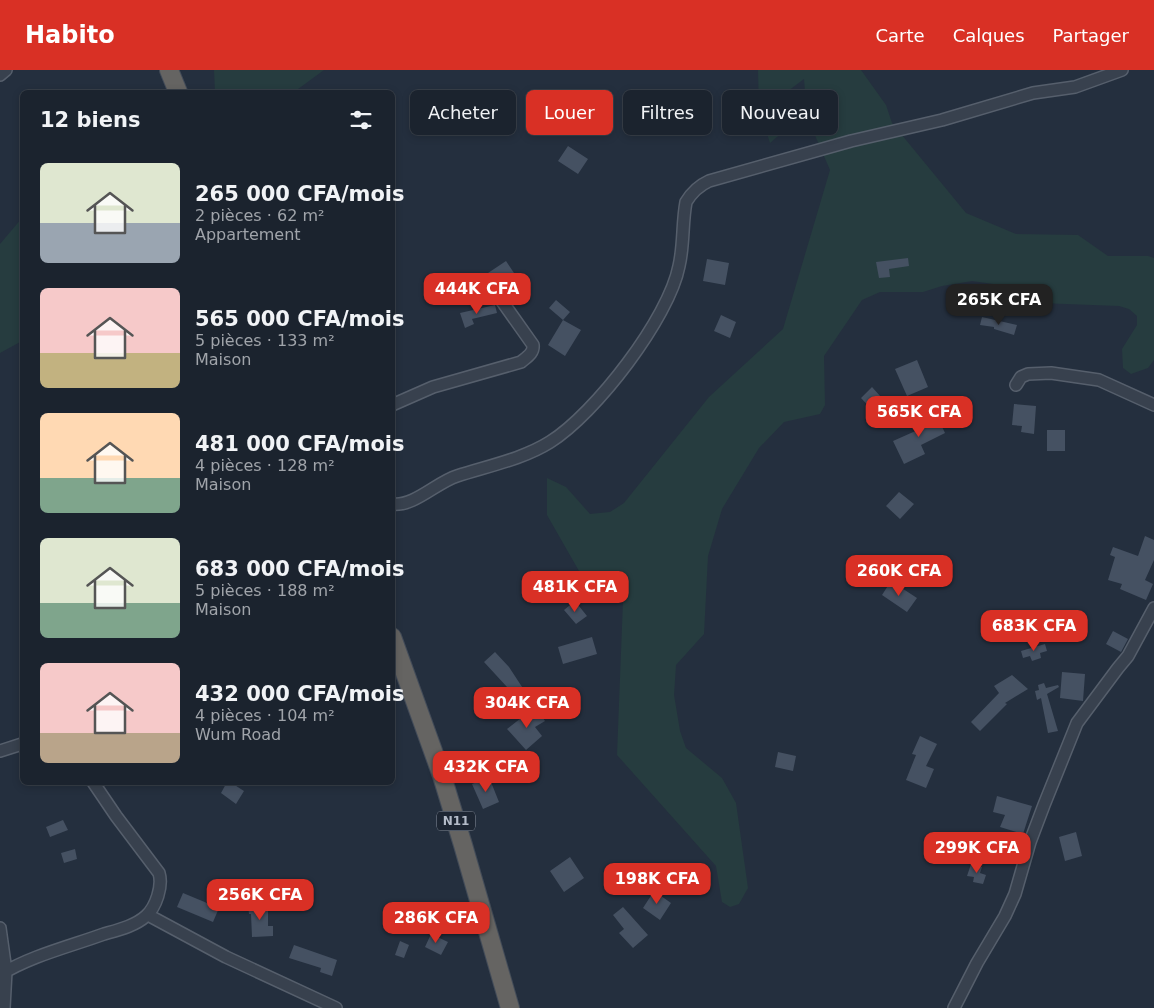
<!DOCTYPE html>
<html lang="fr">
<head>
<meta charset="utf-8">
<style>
	body { margin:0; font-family:"DejaVu Sans",sans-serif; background:#242b36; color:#f1f3f6; height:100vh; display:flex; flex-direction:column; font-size:19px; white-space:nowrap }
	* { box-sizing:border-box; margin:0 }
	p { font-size:16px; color:#a0a4aa }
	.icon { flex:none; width:28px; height:28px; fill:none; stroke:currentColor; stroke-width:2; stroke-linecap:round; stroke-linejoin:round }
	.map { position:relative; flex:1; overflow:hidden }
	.panel { position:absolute; left:20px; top:20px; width:375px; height:695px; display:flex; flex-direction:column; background:#1b232e; border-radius:8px; box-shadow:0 2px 8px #0003,0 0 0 1px #39404a }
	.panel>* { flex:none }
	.top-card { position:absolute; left:410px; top:20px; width:475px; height:45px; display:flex; gap:10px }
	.price { position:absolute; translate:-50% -42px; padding:0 11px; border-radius:10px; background:#d93025; color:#fff; font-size:16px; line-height:32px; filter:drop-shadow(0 1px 2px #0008) }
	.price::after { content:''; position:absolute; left:50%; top:30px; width:15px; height:11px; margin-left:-8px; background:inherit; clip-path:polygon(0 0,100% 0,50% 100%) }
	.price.on { background:#222; color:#fff }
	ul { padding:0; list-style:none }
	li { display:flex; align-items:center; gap:15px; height:125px; padding:0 20px }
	li span { display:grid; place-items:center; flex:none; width:140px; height:100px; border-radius:8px; color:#555 }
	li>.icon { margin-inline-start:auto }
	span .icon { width:60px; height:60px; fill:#fffc; stroke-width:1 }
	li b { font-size:21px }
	h2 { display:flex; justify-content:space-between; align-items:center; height:60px; padding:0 20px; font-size:21px }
	.tag { padding:0 18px; border-radius:8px; background:#1b232e; box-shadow:0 2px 8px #0003,0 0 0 1px #39404a; font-size:18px; line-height:45px }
	.tag.on { background:#d93025; color:#fff }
	header { display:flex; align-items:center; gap:30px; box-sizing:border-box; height:70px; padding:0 25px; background:#d93025; color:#fff }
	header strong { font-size:24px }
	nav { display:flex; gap:28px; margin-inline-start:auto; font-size:18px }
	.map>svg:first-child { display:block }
</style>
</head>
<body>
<header>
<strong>Habito</strong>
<nav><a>Carte</a><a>Calques</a><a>Partager</a></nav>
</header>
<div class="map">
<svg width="1154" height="938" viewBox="0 0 1154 938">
	<rect width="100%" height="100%" fill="#242f3e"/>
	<path fill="#263c3f" d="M214,0H324L294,22H215Z
		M758,0H861L886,35L892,53L966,143L1016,164L1078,165L1108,186H1148L1154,188V290L1148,298L1131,304L1123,298L1122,279L1137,255V246L1129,239L1119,236L1039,233L1000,215L972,211L942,216L923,222H880L862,230L824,286L825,335L820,344L784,352L759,378L722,439L708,486L704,564L676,595L674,625L680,661L686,678L722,708L736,733L748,818L739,834L730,837L722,832L716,796L617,685L623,531L587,515L547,445V408L566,417L590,444L610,442L624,433L709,327L783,259L830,100L807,47L804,9L788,21L785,60L770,73L759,39Z
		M22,148V271L0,283V174Z"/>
	<path fill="#455162" d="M568,76L588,89L578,104L558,91Z
		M908,188L909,196L889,199L890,207L879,208L876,192Z
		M707,189L729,193L725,215L703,211Z
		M506,191L516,206L490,224L479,209Z
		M556,230L570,242L563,250L549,238Z
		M495,235L497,243L472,249L474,254L465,258L460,243Z
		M721,245L736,252L730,268L714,261Z
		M982,247L1017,255L1014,265L994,259V257L980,255Z
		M563,250L581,260L565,286L548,275Z
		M917,290L928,317L907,326L895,299Z
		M872,317L889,336L878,346L861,328Z
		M1014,334L1036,336L1034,364L1021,362L1022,356L1012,355Z
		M935,342L945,363L921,375L925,384L904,394L893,371L920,359L916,352Z
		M1047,360H1065V381H1047Z
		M899,422L914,434L900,449L886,436Z
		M1145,466L1154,470V490L1145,510L1153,514L1146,530L1120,519L1122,514L1108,510L1115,487L1110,485L1113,477L1138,486Z
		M891,511L917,528L907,542L882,525Z
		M575,531L587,546L576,554L564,540Z
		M1113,561L1128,569L1121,582L1106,574Z
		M592,567L597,584L563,594L558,577Z
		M1045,574L1047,581L1040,583L1041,588L1032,591L1030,586L1023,588L1021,581Z
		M495,582L509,597L526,623L519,630L484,592Z
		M1062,602L1085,604L1083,631L1060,628Z
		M1012,605L1028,619L1005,633L1007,634L980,661L971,652L999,623L994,616Z
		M1044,613L1046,618L1058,615L1059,617L1047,624L1058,661L1048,663L1041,628L1037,630L1035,621L1039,620L1038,615Z
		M551,621L562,634L556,639L545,626Z
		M535,637L545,651L535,657L542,666L526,680L507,659Z
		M920,666L937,674L926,696L934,699L926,718L906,710L916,685L912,684Z
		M778,682L796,686L793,701L775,697Z
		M489,707L499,732L483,739L472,714Z
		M227,712H230L244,721L236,734L221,723Z
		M997,726L1032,736L1023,764L1000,757L1005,745L993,742Z
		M63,750L68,760L50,767L46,757Z
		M1076,762L1082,786L1065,791L1059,767Z
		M75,779L77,789L64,793L61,783Z
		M570,787L584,808L564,822L550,801Z
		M686,793L695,814L682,820L673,799Z
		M971,794L982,797L980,803L986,805L983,814L973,812L974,807L967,806Z
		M654,821L671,833L660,850L643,838Z
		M183,823L219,838L213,852L177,837Z
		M248,835H268V856H273V866L252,867L251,844H249Z
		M623,837L648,865L633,878L619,863L624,859L613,845Z
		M431,864L448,872L441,885L425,877Z
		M400,871L409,875L404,888L395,885Z
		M294,875L337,890L332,906L320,902L321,898L289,888Z"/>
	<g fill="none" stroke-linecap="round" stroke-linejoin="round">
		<g stroke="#565f6c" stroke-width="14">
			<path id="minor" d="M0,5L6,0
				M1016,315L1021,307L1028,304L1051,303L1099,310L1154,335
				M392,335L433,317L521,292C527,287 534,283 533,275L499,227
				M392,434C414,437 437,412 457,406C488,396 523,389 550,372C595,344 669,248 679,196C684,175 682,153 686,132C692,122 698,116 709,111L851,71L942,50L1033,23L1075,17L1122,0
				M0,681L22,674
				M148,845L226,887L336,938
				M0,858L6,901L4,938
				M0,905C30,886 71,876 104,864C118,860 135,856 146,846C156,837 163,816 159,803L116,746L93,712
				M954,938L977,893L1005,846L1015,824L1030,772L1044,735L1077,653L1118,598L1128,586L1154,538"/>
		</g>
		<g stroke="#434c59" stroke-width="20">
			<path id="trunk" d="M169,0L178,22
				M392,567L442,706L463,775L510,938"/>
		</g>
		<use href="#minor" stroke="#38414e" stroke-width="11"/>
		<use href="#trunk" stroke="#656462" stroke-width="18"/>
	</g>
	<g text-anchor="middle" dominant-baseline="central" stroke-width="5" stroke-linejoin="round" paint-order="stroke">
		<rect fill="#1d2633" stroke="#878f9c" stroke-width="1" x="437" y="741.5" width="38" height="19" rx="4"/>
		<g font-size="12" font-weight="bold" fill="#b4bcc9">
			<text x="456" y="751">N11</text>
		</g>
	</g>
</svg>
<b class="price" style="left:477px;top:245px">444K CFA</b>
<b class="price on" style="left:999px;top:256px">265K CFA</b>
<b class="price" style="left:919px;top:368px">565K CFA</b>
<b class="price" style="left:899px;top:527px">260K CFA</b>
<b class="price" style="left:575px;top:543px">481K CFA</b>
<b class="price" style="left:1034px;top:582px">683K CFA</b>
<b class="price" style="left:527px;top:659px">304K CFA</b>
<b class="price" style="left:486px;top:723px">432K CFA</b>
<b class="price" style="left:977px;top:804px">299K CFA</b>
<b class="price" style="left:657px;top:835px">198K CFA</b>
<b class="price" style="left:260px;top:851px">256K CFA</b>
<b class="price" style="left:436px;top:874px">286K CFA</b>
<div class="top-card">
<a class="tag">Acheter</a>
<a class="tag on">Louer</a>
<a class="tag">Filtres</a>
<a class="tag">Nouveau</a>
</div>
<section class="panel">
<h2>12 biens<svg class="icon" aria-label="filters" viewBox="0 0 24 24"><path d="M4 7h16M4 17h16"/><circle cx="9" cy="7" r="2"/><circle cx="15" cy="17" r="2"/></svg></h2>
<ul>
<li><span style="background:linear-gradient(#dfe7d0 60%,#9aa5b1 0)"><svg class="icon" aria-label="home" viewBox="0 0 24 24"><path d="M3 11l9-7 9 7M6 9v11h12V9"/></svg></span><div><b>265 000 CFA/mois</b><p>2 pièces · 62 m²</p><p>Appartement</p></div></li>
<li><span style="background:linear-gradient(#f6c9c9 65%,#c2b280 0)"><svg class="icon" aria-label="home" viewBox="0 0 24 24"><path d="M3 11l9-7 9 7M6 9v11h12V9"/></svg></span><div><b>565 000 CFA/mois</b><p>5 pièces · 133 m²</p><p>Maison</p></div></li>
<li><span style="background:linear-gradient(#ffd9b3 65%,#7fa58c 0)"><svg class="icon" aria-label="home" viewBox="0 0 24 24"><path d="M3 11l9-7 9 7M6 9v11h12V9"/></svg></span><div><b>481 000 CFA/mois</b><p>4 pièces · 128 m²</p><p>Maison</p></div></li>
<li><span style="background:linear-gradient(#dfe7d0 65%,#7fa58c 0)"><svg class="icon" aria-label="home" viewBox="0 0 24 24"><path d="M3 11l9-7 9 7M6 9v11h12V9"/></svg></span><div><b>683 000 CFA/mois</b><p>5 pièces · 188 m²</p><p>Maison</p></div></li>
<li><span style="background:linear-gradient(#f6c9c9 70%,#b9a48a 0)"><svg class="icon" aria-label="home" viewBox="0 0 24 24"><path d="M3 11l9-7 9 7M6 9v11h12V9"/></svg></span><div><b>432 000 CFA/mois</b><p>4 pièces · 104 m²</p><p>Wum Road</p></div></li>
</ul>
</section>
</div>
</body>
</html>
